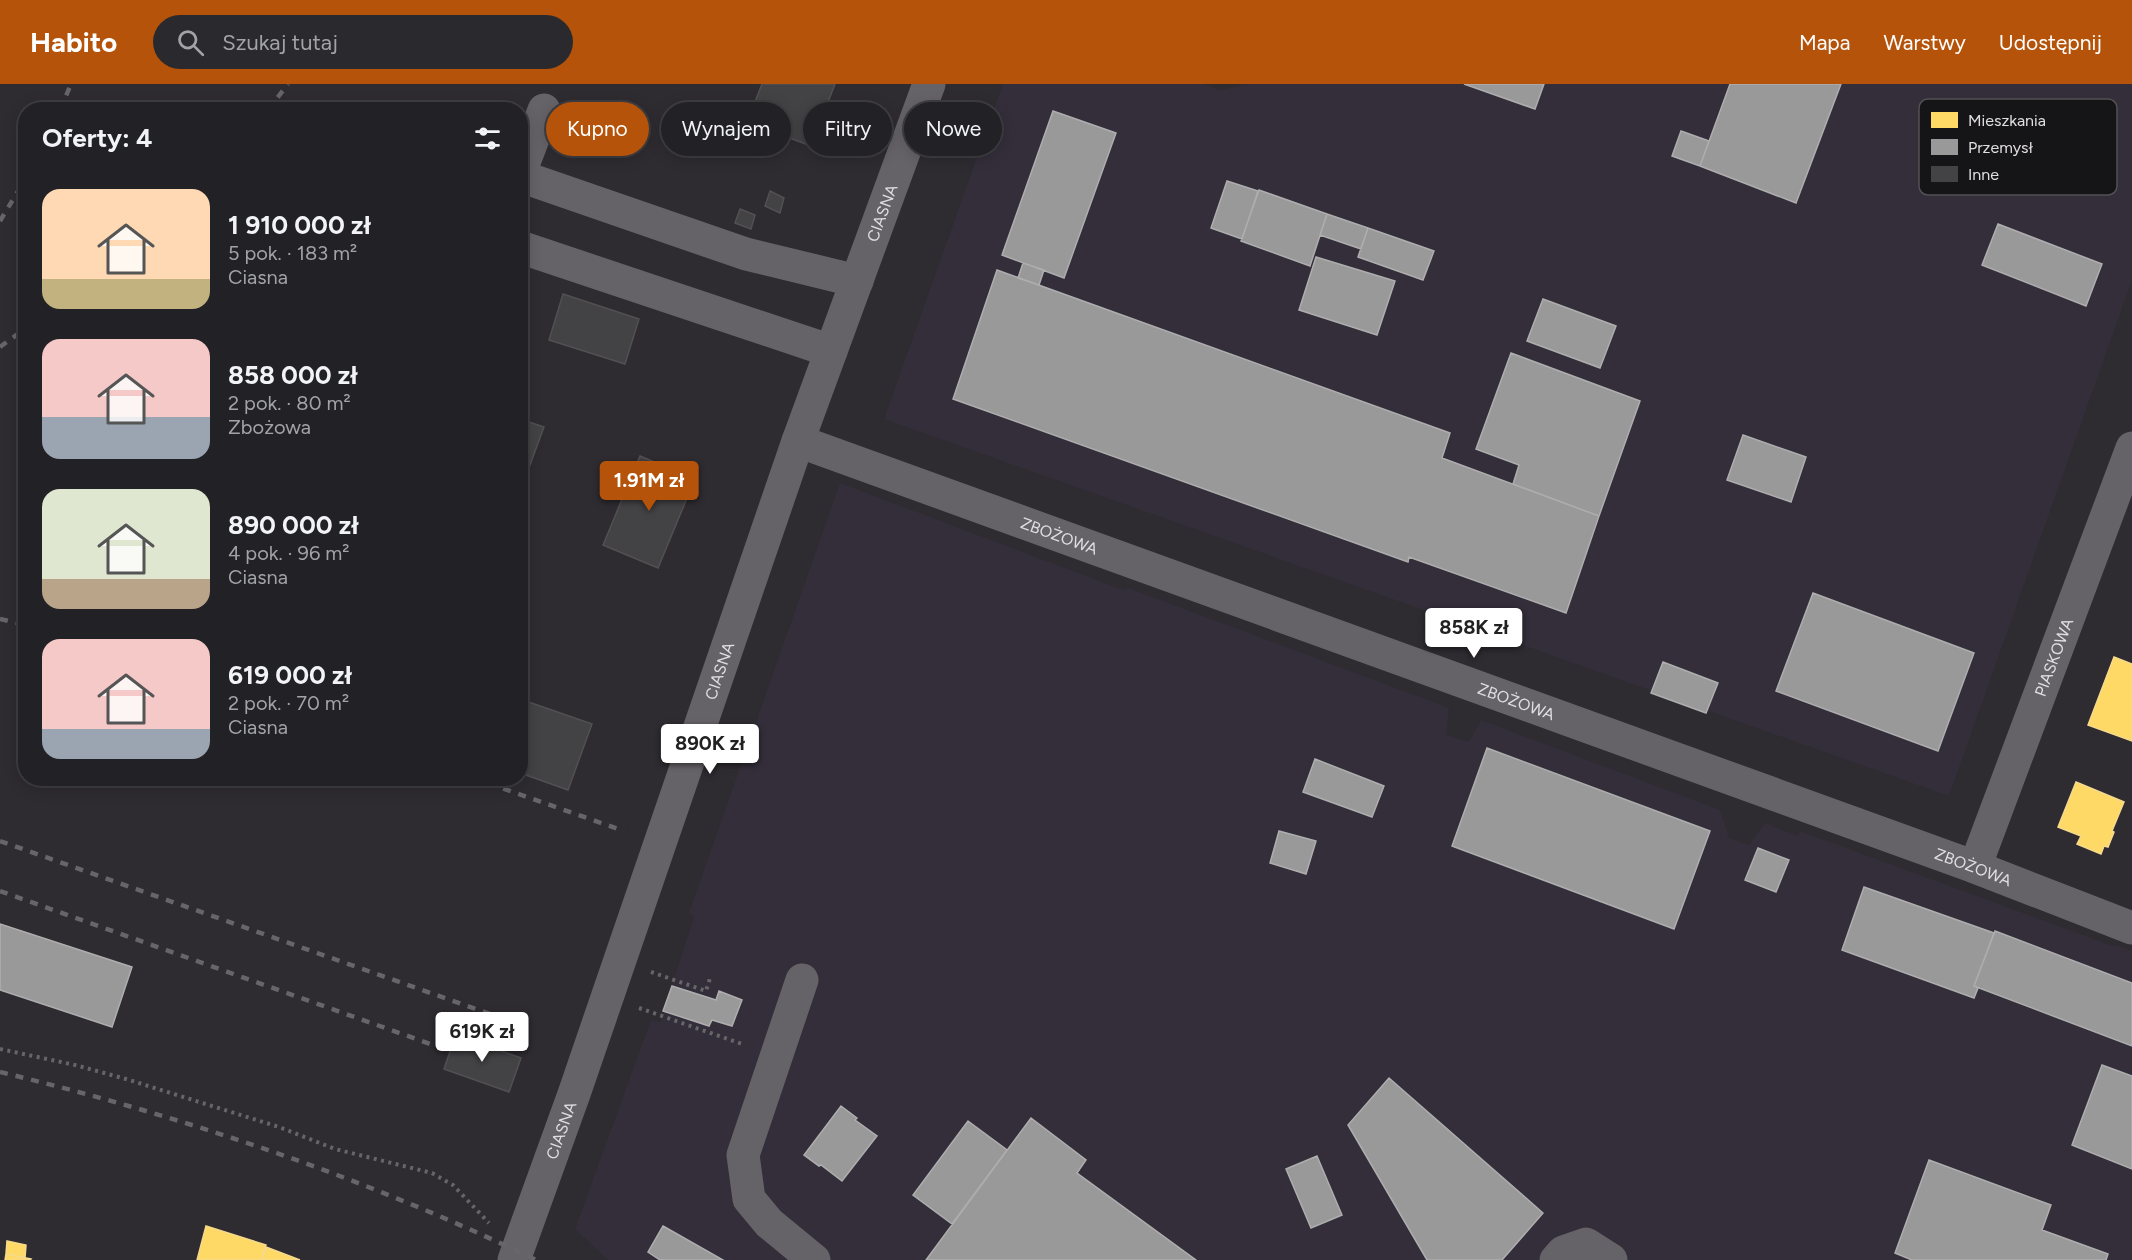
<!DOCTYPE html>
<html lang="pl">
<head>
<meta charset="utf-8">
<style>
	body { margin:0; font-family:Figtree,sans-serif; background:#2a292d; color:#f1f3f6; height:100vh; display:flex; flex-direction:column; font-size:22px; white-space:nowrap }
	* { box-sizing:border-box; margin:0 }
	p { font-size:20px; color:#a2a3a7 }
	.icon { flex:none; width:33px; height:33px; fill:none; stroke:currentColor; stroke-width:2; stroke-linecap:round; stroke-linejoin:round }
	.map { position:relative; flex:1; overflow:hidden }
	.side { position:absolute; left:18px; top:18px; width:510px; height:684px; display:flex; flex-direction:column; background:#222125; border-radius:24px; box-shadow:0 3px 15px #0003,0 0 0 2px #3f3e42 }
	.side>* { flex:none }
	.top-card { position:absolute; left:546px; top:18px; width:570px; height:54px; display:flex; gap:12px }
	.price { position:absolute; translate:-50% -51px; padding:0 14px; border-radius:6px; background:#fff; color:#222; font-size:20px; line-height:39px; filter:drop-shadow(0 2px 3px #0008) }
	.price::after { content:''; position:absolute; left:50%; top:36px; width:18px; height:14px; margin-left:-9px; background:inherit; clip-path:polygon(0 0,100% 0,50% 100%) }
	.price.active { background:#b45309; color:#fff }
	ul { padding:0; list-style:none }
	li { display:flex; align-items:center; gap:18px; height:150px; padding:0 24px }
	li span { display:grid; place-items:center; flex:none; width:168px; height:120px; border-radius:18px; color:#555 }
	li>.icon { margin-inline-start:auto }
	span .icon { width:72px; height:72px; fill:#fffc; stroke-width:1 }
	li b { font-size:26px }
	h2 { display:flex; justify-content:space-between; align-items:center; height:72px; padding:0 24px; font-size:26px }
	.tag { padding:0 21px; border-radius:27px; background:#222125; box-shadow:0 3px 15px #0003,0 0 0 2px #3f3e42; font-size:21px; line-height:54px }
	.tag.active { background:#b45309; color:#fff }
	header { display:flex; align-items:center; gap:36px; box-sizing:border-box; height:84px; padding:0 30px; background:#b45309; color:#fff }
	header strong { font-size:28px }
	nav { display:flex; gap:33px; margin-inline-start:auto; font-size:21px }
	.search { width:420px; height:54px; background:#2a292d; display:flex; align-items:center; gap:15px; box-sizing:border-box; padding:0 21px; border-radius:33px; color:#a2a3a7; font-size:22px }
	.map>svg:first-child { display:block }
</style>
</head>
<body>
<header>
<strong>Habito</strong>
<div class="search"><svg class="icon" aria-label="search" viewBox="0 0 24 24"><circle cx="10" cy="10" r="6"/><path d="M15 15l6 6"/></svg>Szukaj tutaj</div>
<nav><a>Mapa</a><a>Warstwy</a><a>Udostępnij</a></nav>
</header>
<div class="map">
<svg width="2132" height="1176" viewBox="0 0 2132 1176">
	<rect width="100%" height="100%" fill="#2e2c31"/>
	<path fill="#332e3a" d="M1003,0H1204L1220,6L1249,0H2132V196L1949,712L884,335Z
		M840,399L1123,506L1128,504L1449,624L1446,651L1469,658L1481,636L1720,726L1729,754L1749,761L1765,739L1798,752L1800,747L2110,861L2118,862L2132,867V1176H608L575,1145L651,936L660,938L694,833L689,829Z"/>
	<path fill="#ffd966" stroke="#f6da8c" stroke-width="1.5" d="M2114,573L2132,580V657L2088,641Z
		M2076,698L2124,718L2112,747L2114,748L2108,763L2104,762L2101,770L2077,760L2081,752L2058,743Z
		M206,1142L266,1161L261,1176H197Z
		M7,1157L26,1161L25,1174L6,1170Z
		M266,1163L300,1176H262Z
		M6,1170L31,1175L30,1176H5Z"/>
	<path fill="#999" stroke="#aeaeaf" stroke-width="1.5" d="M1464,0H1544L1535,25Z
		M1730,0H1841L1796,119L1700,82Z
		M1053,27L1116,49L1064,194L1002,171Z
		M1681,47L1709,57L1700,82L1672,72Z
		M1227,97L1258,107L1242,155L1211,144Z
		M1259,106L1327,130L1310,182L1241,157Z
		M1327,130L1368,144L1361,165L1320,151Z
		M1998,140L2102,180L2086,222L1982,181Z
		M1368,144L1434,167L1423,196L1358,173Z
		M1316,173L1395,197L1377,251L1299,226Z
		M1023,179L1044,186L1039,201L1018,194Z
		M997,186L1450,349L1442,374L1599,432L1566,529L1409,473L1408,478L953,315Z
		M1543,215L1616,242L1600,284L1527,257Z
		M1511,269L1640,317L1599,432L1513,400L1519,381L1476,365Z
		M1743,351L1806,373L1791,418L1727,396Z
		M1813,509L1974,569L1938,667L1776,607Z
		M1663,578L1718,599L1706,629L1651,609Z
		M1487,664L1710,747L1674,845L1452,762Z
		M1315,675L1384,702L1372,733L1303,708Z
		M1279,747L1316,757L1306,790L1270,779Z
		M1758,764L1789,776L1776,808L1745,796Z
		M1864,803L1994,849L1974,902L1978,904L1974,914L1842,866Z
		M0,840L132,883L112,943L0,906Z
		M1995,847L2132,899V962L1974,902Z
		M672,902L716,916L719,907L742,916L732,942L712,936L709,942L663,927Z
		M2102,981L2132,992V1085L2072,1061Z
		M1389,994L1543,1129L1502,1176H1427L1348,1041Z
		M841,1022L857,1034L855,1036L877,1052L842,1097L821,1081L819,1082L804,1071Z
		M1031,1034L1086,1076L1077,1089L1196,1176H926Z
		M968,1037L1007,1066L952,1140L913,1111Z
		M1317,1072L1342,1131L1311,1144L1286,1085Z
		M1929,1076L2051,1121L2042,1146L2108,1170L2106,1176H1912L1895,1169Z
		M663,1142L723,1176H660L648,1168Z"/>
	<path fill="#434245" stroke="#525053" stroke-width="1.5" d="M762,0H835L811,62L747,38Z
		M587,28L607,36L601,51L581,44Z
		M770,107L784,114L780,129L765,122Z
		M740,125L755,131L751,145L735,139Z
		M563,210L639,235L625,280L549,256Z
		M520,335L544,343L520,408Z
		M640,372L695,395L658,484L603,461Z
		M520,615L592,640L568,706L520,689Z
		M456,950L521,974L509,1008L444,985Z"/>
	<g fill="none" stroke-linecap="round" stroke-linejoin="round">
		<path stroke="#666568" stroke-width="4" stroke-dasharray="3 4.5" stroke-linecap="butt" d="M651,888L706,907L711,891
			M639,924L742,960
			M0,965L75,981L126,995L279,1043L335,1065L432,1089L453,1101L489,1139"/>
		<g stroke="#656367" stroke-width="33">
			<path d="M520,89L544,26"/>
			<path d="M520,92L746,170L857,197"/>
			<path d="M520,163L831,267"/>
			<path id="s1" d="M798,357L1975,783L2132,844"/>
			<path id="s2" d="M1975,783L2132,364"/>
			<path d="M802,896L743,1071L749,1115L769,1139L814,1176"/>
			<path id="s3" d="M514,1176L574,1010L798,357L929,0"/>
			<path d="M1556,1176L1563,1168L1586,1160L1611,1176"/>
		</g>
		<path stroke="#666568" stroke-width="4.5" stroke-dasharray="8 8" stroke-linecap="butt" d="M60,26L71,0
			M268,26L288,0
			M0,137L26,94
			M0,263L26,244
			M0,535L26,541
			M473,694L624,747
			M0,757L524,942
			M0,807L450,967
			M0,988C183,1032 366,1094 536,1176"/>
	</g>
	<g text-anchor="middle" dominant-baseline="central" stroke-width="6" stroke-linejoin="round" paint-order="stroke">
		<g font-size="16" fill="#e0dee3" stroke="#151417">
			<text stroke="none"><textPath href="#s3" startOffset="1110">CIASNA</textPath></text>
			<text stroke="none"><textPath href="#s1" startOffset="278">ZBOŻOWA</textPath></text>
			<text stroke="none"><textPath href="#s2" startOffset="224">PIASKOWA</textPath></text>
			<text stroke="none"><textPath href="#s3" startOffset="624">CIASNA</textPath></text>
			<text stroke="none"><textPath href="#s1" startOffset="764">ZBOŻOWA</textPath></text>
			<text stroke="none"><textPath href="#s1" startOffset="1250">ZBOŻOWA</textPath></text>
			<text stroke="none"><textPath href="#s3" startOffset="138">CIASNA</textPath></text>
		</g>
	</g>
	<rect x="1919" y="15" width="198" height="96" rx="9" fill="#151417" stroke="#525154" stroke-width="1.5"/>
	<rect x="1931" y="28" width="27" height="16" fill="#ffd966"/>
	<rect x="1931" y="55" width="27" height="16" fill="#999"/>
	<rect x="1931" y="82" width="27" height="16" fill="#434245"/>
	<g font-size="16" fill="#e0dee3">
		<text x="1968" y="42">Mieszkania</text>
		<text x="1968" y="69">Przemysł</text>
		<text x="1968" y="96">Inne</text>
	</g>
</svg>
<b class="price active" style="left:649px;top:428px">1.91M zł</b>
<b class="price" style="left:1474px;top:575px">858K zł</b>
<b class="price" style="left:710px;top:691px">890K zł</b>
<b class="price" style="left:482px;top:979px">619K zł</b>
<div class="top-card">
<a class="tag active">Kupno</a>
<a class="tag">Wynajem</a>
<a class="tag">Filtry</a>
<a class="tag">Nowe</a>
</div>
<section class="side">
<h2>Oferty: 4<svg class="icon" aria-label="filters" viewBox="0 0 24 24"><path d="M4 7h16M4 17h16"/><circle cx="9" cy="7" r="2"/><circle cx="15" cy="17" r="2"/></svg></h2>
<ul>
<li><span style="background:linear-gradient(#ffd9b3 75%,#c2b280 0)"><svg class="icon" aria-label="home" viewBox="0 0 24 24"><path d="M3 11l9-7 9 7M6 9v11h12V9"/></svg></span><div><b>1 910 000 zł</b><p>5 pok. · 183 m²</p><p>Ciasna</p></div></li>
<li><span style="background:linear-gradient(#f6c9c9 65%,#9aa5b1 0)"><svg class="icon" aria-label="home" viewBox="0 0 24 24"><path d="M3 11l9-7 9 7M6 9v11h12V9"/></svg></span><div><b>858 000 zł</b><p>2 pok. · 80 m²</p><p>Zbożowa</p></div></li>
<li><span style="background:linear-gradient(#dfe7d0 75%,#b9a48a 0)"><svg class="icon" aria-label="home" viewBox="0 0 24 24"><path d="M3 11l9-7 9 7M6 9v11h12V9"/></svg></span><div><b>890 000 zł</b><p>4 pok. · 96 m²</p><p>Ciasna</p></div></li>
<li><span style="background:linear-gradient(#f6c9c9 75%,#9aa5b1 0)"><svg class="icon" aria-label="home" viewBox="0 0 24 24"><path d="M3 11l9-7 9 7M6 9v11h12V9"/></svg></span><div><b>619 000 zł</b><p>2 pok. · 70 m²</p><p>Ciasna</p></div></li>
</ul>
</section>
</div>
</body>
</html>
